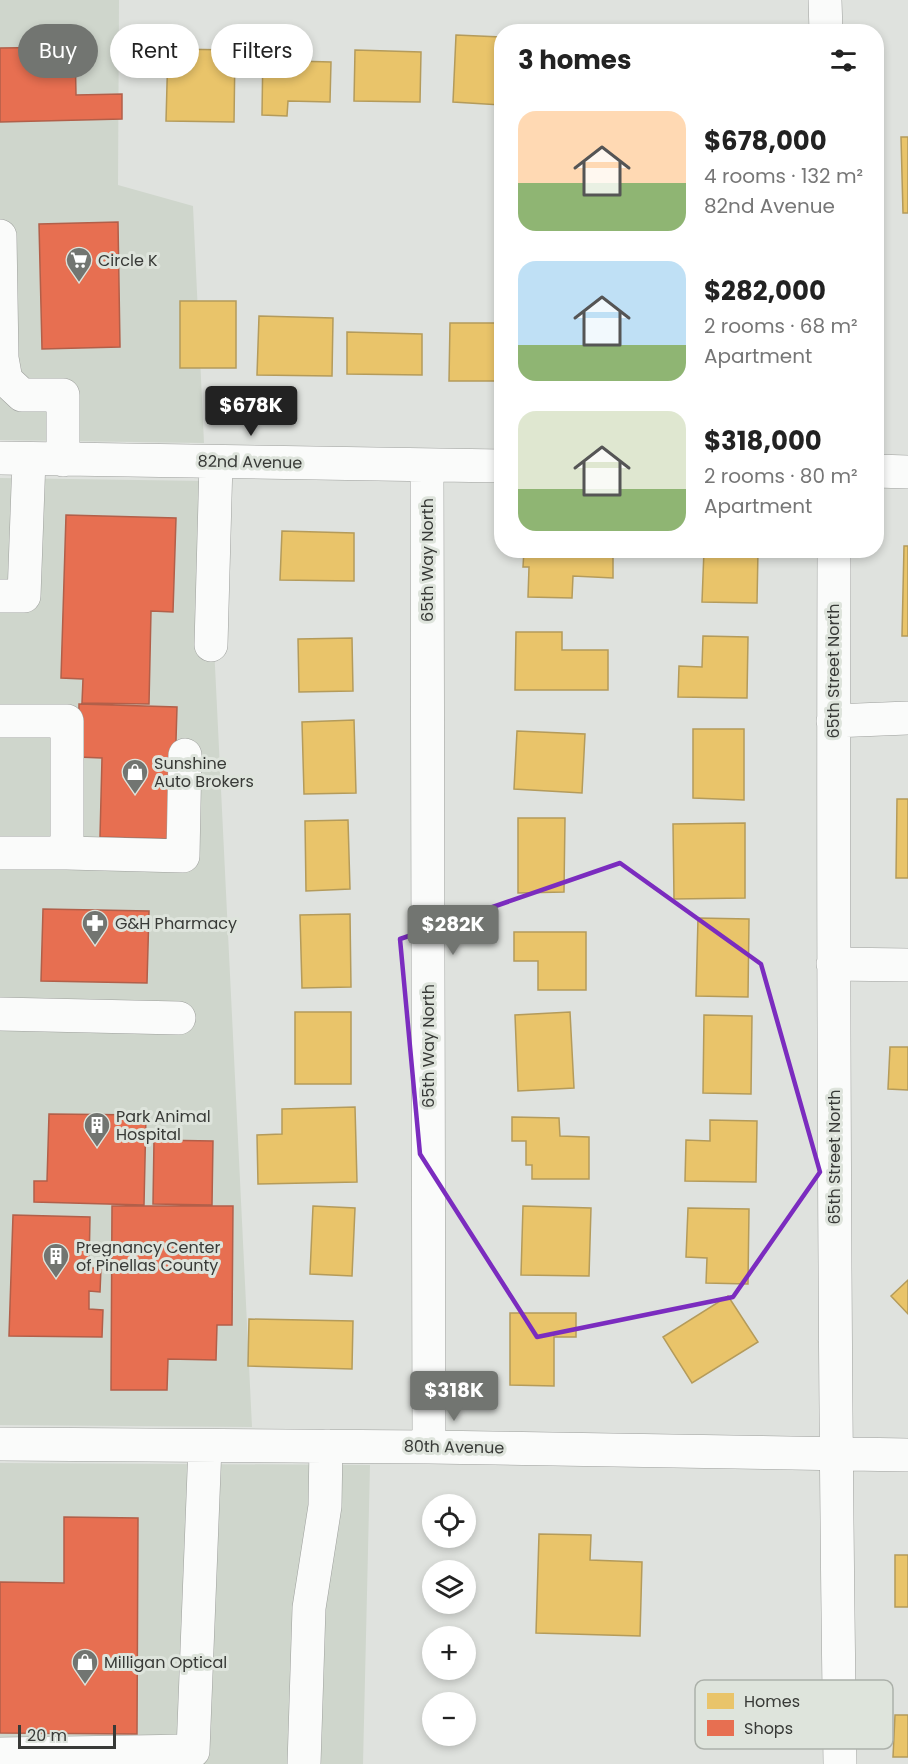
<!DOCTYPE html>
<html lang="en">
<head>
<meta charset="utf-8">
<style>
	body { margin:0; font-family:Poppins,sans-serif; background:#f2f2f2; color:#222; height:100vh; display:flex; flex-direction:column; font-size:22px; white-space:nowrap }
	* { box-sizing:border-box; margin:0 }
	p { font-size:20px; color:#767676 }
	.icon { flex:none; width:33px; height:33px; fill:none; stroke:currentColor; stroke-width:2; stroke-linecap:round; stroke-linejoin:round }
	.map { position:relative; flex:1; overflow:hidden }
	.details { position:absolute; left:494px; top:24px; width:390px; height:534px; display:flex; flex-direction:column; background:#fff; border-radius:24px; box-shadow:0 3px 9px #0003 }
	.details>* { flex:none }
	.top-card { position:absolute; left:18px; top:24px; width:386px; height:54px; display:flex; gap:12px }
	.controls { position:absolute; left:422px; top:1494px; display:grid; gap:12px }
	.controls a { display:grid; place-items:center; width:54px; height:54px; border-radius:50%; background:#fff; box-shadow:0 3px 9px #0003; font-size:30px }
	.scale { position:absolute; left:18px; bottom:15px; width:98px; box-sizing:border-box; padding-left:6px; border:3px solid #383a37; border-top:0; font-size:16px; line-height:21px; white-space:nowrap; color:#383a37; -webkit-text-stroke:4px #dee4dc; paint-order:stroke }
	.price { position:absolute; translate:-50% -51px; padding:0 14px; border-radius:6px; background:#727571; color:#fff; font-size:20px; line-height:39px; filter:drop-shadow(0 2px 3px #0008) }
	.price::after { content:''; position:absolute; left:50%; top:36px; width:18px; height:14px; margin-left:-9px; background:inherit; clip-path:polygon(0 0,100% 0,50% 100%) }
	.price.current { background:#222; color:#fff }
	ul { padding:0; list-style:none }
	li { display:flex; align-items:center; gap:18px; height:150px; padding:0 24px }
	li span { display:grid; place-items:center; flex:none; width:168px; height:120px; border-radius:18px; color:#555 }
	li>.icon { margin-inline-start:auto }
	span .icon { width:72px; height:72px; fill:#fffc; stroke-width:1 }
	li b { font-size:26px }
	h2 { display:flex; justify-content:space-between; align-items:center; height:72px; padding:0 24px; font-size:26px }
	.tag { padding:0 21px; border-radius:27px; background:#fff; box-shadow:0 3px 9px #0003; font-size:21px; line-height:54px }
	.tag.current { background:#727571; color:#fff }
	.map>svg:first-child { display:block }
</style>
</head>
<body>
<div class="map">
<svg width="908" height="1764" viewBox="0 0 908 1764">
	<rect width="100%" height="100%" fill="#dfe2de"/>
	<path fill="#cfd6cc" d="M0,0H119L118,185L193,206L204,443L0,440Z
		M0,478L206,481L252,1427L0,1425Z
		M0,1463L370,1465L363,1764H0Z"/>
	<path fill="#e9c46a" stroke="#b49b5b" stroke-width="1.5" d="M456,35L501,37V105L453,102Z
		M263,46H287L286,56H294V61L331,62L330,102L288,101L287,116L262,115Z
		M168,49L235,50L234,122L166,121Z
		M355,50L421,52L420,102L354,101Z
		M901,137H908V213H903Z
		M180,301H236V368H180Z
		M259,316L333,318L332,376L257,375Z
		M450,323H501V381H449Z
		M347,332L422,334V375L347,374Z
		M282,531L354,533V581L280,580Z
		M904,546H908V636H902Z
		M524,550H613V578L573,576L572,598L528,597L529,567H523Z
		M704,550H758L757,603L702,602Z
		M516,632H562V650H608V690H515Z
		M703,636L748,637L747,698L678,697L679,666L702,667Z
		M352,638L353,691L299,692L298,639Z
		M354,720L356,793L304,794L302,722Z
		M693,729H744V800L693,798Z
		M517,731L585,734L582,793L514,789Z
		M897,799H908V878H896Z
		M518,818H565L564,892L518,893Z
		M348,820L350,889L306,891L305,821Z
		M745,823V898L674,899L673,824Z
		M350,914L351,987L302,988L300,915Z
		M698,918L749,919L748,997L696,996Z
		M514,932H586V990H538V961H514Z
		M295,1012H351V1084H295Z
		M570,1012L574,1088L518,1091L515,1015Z
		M704,1015L752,1016L751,1094L703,1093Z
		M890,1047H908V1090L888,1089Z
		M355,1107L357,1182L258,1184L257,1135L282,1134V1109Z
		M512,1117L559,1118L560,1136L589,1137V1179H532V1165H526V1141H512Z
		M710,1120L757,1121L756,1182L685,1181L686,1140L710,1141Z
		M313,1206L355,1208L352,1276L310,1274Z
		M523,1206L591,1208L589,1276L521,1275Z
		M688,1208L749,1209L748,1284L706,1283L707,1258L686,1257Z
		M908,1280V1314L891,1296Z
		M728,1296L758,1342L692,1383L663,1337Z
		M510,1313H576V1337H554V1386L510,1385Z
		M249,1319L353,1321L352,1369L248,1366Z
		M539,1534L591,1535L590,1560L642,1562L640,1636L536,1633Z
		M895,1555H908V1607H895Z
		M895,1715H908V1757H893Z"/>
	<path fill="#e76f51" stroke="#b25f49" stroke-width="1.5" d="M75,47L76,95L122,94V119L0,122V48Z
		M118,222L120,347L42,349L39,224Z
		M66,515L176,518L173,612L151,611L149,704L82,703L83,679L61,678Z
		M79,704L177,707L173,839L100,837L102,758L78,757Z
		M43,909L149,911L147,983L41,981Z
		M49,1114L146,1115L144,1205L34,1202V1181H47Z
		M154,1140L213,1141L212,1205L153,1204Z
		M112,1206H233L232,1325H217L216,1360L168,1359L167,1390H111Z
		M13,1215L90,1217L89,1268H101L100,1292L89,1291V1309L103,1310L102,1337L9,1336Z
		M64,1517L138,1518L137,1734L0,1733V1582L64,1583Z"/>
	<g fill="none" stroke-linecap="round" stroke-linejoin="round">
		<g stroke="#9d9f9c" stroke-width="34">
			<path id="minor" d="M825,0L826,32
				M0,236L2,358L6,380L22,395H63V460
				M0,458L501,466
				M427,465L429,1447
				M876,471L908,472
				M834,550C833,955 834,1359 840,1764
				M0,596H24L29,459
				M211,645L216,462
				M0,721H67V853H0
				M833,721L908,718
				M67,853L183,856L185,755
				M833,964L908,965
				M0,1014L179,1018
				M0,1444L429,1447L908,1455
				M0,1754L193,1751L205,1446
				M304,1764L309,1608L325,1506L326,1446"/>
		</g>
		<use href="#minor" stroke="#fafbfa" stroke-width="33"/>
	</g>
	<path fill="none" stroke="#7b2cbf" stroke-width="4.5" stroke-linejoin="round" d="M620,863L761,964L820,1172L733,1297L537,1337L420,1154L400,939Z"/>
	<defs>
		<g id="supermarket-pin" transform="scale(1.35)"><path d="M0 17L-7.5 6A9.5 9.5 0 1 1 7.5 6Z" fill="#727571" stroke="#dee4dc"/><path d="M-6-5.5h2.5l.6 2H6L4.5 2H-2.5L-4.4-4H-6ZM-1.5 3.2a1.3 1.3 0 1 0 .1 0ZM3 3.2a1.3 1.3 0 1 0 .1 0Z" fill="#fff"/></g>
		<g id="shop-pin" transform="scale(1.35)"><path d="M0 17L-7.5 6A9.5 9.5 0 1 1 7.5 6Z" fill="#727571" stroke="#dee4dc"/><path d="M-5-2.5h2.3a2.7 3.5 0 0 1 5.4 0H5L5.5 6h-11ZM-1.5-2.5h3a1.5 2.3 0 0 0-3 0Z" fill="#fff"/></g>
		<g id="pharmacy-pin" transform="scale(1.35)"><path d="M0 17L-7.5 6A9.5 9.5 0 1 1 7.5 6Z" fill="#727571" stroke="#dee4dc"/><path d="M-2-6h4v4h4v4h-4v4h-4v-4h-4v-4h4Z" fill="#fff"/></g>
		<g id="building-pin" transform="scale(1.35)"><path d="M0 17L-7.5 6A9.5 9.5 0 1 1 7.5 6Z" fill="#727571" stroke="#dee4dc"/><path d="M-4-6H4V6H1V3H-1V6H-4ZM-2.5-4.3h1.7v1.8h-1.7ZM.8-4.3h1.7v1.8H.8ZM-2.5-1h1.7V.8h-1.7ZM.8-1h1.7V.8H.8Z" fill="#fff"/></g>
	</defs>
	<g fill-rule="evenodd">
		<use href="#supermarket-pin" x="79" y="260"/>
		<use href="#shop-pin" x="135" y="772"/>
		<use href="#pharmacy-pin" x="95" y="923"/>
		<use href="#building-pin" x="97" y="1125"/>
		<use href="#building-pin" x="56" y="1256"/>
		<use href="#shop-pin" x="85" y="1662"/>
	</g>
	<g text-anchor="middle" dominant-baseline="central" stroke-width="6" stroke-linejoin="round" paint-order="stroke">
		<g font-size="16" fill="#383a37" stroke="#dee4dc" text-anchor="start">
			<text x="98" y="260">Circle K</text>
			<text x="154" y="763">Sunshine<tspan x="154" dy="18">Auto Brokers</tspan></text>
			<text x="115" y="923">G&amp;H Pharmacy</text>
			<text x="116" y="1116">Park Animal<tspan x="116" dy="18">Hospital</tspan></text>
			<text x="76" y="1247">Pregnancy Center<tspan x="76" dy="18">of Pinellas County</tspan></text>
			<text x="104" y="1662">Milligan Optical</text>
		</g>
		<g font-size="16" fill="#383a37" stroke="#dee4dc">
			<text transform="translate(250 462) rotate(1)">82nd Avenue</text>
			<text transform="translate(427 560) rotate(-90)">65th Way North</text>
			<text transform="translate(833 671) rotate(-90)">65th Street North</text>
			<text transform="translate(428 1046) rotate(-90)">65th Way North</text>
			<text transform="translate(834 1157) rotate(-90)">65th Street North</text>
			<text transform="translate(454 1447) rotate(1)">80th Avenue</text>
		</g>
	</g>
	<rect x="695" y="1680" width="198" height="69" rx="9" fill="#dee4dc" stroke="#acb1aa" stroke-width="1.5"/>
	<rect x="707" y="1693" width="27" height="16" fill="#e9c46a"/>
	<rect x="707" y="1720" width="27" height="16" fill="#e76f51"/>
	<g font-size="16" fill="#383a37">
		<text x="744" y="1707">Homes</text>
		<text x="744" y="1734">Shops</text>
	</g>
</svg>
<div class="controls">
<a><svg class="icon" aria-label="locate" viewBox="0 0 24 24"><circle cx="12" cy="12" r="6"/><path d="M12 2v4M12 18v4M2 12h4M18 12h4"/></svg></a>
<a><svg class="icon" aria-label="layers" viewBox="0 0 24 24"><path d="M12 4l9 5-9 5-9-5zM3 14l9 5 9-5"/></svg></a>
<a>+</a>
<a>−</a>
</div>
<div class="scale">20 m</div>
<b class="price current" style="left:251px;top:437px">$678K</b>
<b class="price" style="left:453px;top:956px">$282K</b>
<b class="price" style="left:454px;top:1422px">$318K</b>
<div class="top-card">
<a class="tag current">Buy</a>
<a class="tag">Rent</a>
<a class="tag">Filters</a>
</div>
<section class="details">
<h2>3 homes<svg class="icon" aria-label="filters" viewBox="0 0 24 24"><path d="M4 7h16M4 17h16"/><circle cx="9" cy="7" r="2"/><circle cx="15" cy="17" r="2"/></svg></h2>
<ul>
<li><span style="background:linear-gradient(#ffd9b3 60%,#8fb573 0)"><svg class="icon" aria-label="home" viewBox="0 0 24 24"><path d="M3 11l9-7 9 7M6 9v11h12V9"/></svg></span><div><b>$678,000</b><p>4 rooms · 132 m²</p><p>82nd Avenue</p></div></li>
<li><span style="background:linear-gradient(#bfe0f5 70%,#8fb573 0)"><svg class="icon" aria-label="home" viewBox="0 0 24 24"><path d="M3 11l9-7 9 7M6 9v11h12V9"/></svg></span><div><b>$282,000</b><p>2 rooms · 68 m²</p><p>Apartment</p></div></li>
<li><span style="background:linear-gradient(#dfe7d0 65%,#8fb573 0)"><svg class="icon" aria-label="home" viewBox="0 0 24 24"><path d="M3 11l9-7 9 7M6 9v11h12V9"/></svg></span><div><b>$318,000</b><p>2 rooms · 80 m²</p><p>Apartment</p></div></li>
</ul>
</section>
</div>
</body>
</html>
